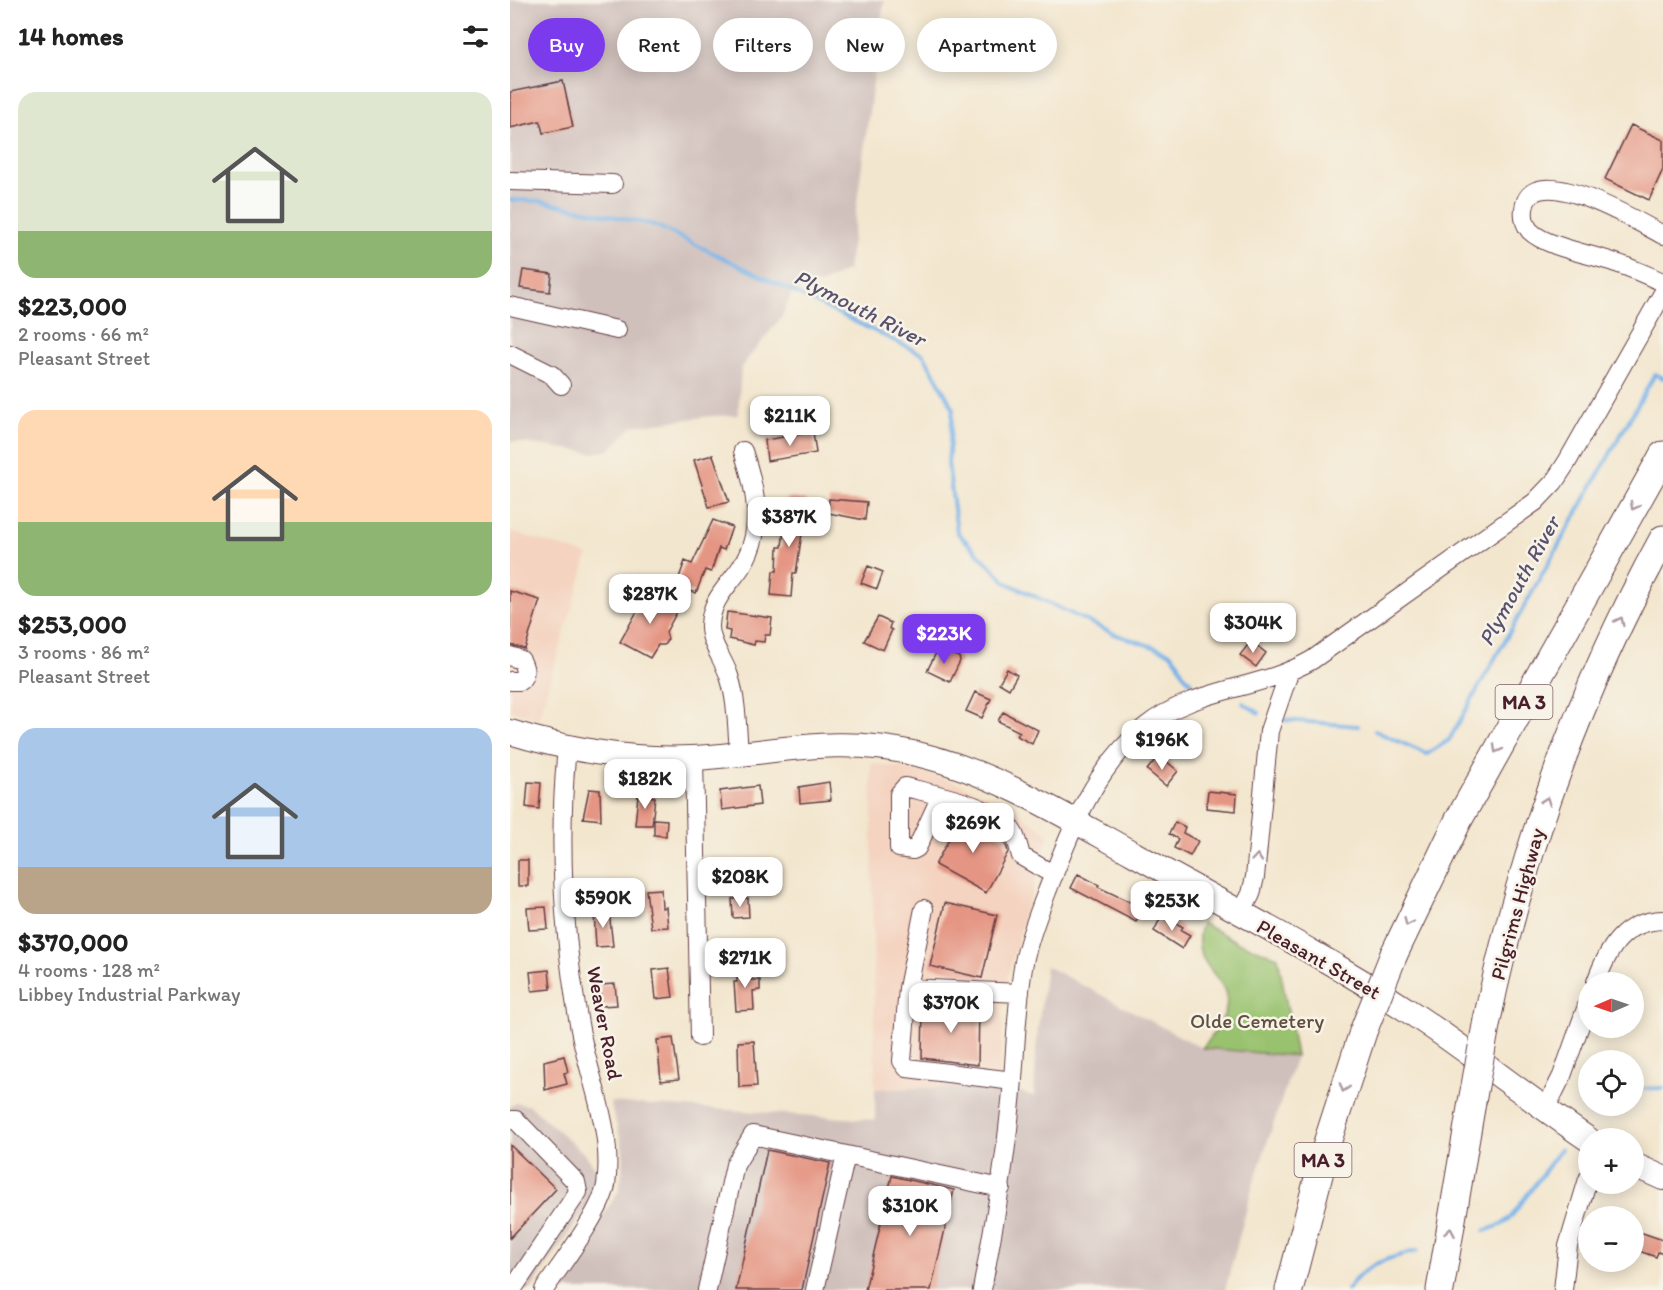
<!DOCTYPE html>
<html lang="en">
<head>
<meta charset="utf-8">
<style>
	body { margin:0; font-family:Itim,sans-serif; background:#f2f2f2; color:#222; height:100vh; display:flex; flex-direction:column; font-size:22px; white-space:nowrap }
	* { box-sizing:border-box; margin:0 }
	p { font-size:20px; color:#767676 }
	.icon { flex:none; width:33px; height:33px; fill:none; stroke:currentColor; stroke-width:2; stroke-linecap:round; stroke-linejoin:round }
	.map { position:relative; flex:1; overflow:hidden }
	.panel { display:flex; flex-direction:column; background:#fff; width:510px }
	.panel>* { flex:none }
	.top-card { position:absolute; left:18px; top:18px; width:570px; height:54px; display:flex; gap:12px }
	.needle { width:39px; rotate:268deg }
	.buttons { position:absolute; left:1068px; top:972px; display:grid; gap:12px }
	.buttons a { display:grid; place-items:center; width:66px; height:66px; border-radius:50%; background:#fff; box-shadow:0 3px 15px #0003; font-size:30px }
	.price { position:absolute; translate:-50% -51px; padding:0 14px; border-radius:12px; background:#fff; color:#222; font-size:20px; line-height:39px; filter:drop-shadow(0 2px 3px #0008) }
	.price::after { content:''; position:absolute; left:50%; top:36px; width:18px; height:14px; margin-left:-9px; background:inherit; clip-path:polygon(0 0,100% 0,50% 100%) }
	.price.on { background:#7c3aed; color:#fff }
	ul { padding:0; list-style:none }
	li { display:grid; align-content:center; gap:12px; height:318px; padding:0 18px }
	li span { display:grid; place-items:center; height:186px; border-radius:18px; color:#555 }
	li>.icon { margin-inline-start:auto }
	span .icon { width:108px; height:108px; fill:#fffc; stroke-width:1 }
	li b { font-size:26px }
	h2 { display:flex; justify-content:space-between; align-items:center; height:72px; padding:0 18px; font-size:26px }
	.tag { padding:0 21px; border-radius:27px; background:#fff; box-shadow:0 3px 15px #0003; font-size:21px; line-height:54px }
	.tag.on { background:#7c3aed; color:#fff }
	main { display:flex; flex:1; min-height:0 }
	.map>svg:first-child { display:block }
</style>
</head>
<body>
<main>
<section class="panel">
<h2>14 homes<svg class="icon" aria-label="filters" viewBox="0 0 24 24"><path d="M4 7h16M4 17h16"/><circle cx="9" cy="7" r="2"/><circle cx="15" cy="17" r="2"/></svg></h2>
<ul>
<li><span style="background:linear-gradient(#dfe7d0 75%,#8fb573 0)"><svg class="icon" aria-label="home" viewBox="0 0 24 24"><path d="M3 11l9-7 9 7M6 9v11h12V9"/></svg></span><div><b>$223,000</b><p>2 rooms · 66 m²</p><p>Pleasant Street</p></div></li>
<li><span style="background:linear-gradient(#ffd9b3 60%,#8fb573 0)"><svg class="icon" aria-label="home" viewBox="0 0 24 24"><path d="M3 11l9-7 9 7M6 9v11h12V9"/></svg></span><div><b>$253,000</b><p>3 rooms · 86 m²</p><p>Pleasant Street</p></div></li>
<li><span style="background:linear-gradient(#a9c7e8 75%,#b9a48a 0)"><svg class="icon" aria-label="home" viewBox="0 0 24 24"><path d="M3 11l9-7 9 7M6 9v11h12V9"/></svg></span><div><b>$370,000</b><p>4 rooms · 128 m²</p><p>Libbey Industrial Parkway</p></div></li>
</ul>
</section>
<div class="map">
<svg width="1153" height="1290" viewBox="0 0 1153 1290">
	<rect width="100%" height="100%" fill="#f7f3e8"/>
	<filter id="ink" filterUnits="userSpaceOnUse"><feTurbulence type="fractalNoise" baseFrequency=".0167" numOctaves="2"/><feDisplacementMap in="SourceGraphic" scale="12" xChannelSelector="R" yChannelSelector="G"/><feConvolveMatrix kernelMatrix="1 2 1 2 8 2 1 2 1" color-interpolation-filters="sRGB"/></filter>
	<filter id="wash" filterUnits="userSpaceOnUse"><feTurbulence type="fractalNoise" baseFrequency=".008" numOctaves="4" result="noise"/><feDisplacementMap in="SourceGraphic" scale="24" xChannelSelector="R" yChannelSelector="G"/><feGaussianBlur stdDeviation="1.35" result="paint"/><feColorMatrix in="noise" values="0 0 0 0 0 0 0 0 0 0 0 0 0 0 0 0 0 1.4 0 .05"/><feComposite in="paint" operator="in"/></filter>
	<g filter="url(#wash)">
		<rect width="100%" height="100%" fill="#f3e6ce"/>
		<path fill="#f4d3c0" d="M0,531L78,555L28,719L0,710Z
			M361,763L411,771L450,784L501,807L539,834L498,974L494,996L489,1086L365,1089Z"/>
		<path fill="#d0c0bc" d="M0,0H374L338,270L310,284L294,285L282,293L271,318L231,367L228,415L201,416L123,426L99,450L83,453L1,441L0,444Z
			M536,966L692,1048L786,1056L743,1185L715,1290H48L109,1190L114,1159L112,1144L100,1102L365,1120V1089L489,1086L524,1096L527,1037Z
			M7,1103L20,1106L76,1155L87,1171L86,1187L80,1203L20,1290H0V1106Z"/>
		<path fill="#99c26e" stroke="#72704c" stroke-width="1.5" d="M692,923L727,942L768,957L786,1056L692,1048C757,975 671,981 692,923Z"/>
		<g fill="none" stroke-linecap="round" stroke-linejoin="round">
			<path stroke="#76b2e8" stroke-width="4" d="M0,200L29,201L145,225L414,355L443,408L438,463L447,532L497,583L604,634L659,652L668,662L673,674L681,682
				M733,703L749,713
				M775,720L848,726
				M865,731L917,754L939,740L1145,374L1153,378
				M1124,1089L1153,1088
				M1078,1109L1083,1106
				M974,1231L991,1225L1001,1217L1051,1149
				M837,1290C855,1263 878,1258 907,1251"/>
		</g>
		<g id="blocks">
			<path fill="#e59583" d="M53,81L63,127L33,133L30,121L0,128V92Z
				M1121,125L1153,140V169L1139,200L1095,179Z
				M13,270L42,274L40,292L10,288Z
				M303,432L306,453L257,461L255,440Z
				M203,455L219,502L199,507L184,460Z
				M277,498L297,500L286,573H283L281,597L261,595L263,571H267L268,547H272Z
				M319,499L357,502L355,520L318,513Z
				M203,520L222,527L214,550L209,548L201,572L195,570L186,593L166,586L175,561L182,564Z
				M358,566L373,572L367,589L351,583Z
				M139,590L169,608L156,632L158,639L154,645H148L140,658L110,642Z
				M0,591L30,600L15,649L0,645Z
				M217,612L262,618L260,635H255L254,642L245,641L244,645L219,639L220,631L215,630Z
				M368,617L381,623L379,628L382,630L373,650L354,641Z
				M741,641L756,653L746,667L730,655Z
				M429,647L449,657L450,661L440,682L417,671Z
				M497,669L507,675L499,689L489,683Z
				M465,692L481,699L472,718L456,711Z
				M493,712L528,730L522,744L507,736L510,732L488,721Z
				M649,755L668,771L656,786L637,770Z
				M18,782L31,783L29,809L16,807Z
				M319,782L321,800L290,803L289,787Z
				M248,786L250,805L212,810L210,791Z
				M79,789L90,790L91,820L73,818Z
				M698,791L727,794L726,811L696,808Z
				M128,795L145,797L142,825H125Z
				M452,815L492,837L497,848L498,852L476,893L425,865Z
				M144,819L157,820L156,836L144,835Z
				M665,822L675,827L673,833L688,841L680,856L664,848L668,839L659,834Z
				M8,860H18V886H8Z
				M568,874L589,885L588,887L633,908L626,922L561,888Z
				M151,889L152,908L156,907L158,927L141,928L136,890Z
				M238,898L239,917L223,918L222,899Z
				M435,903L487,915L472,978L420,966Z
				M36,907L38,929L19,930L17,908Z
				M99,911L103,946L86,947L84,912Z
				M652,915L673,927L671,930L680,935L672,949L644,931Z
				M227,967H241V980H250V990L243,991L244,1010L226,1011L224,982H227Z
				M159,968L163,997L146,999L143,970Z
				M39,970L41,989L22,991L20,972Z
				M105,984L107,1005L91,1006L90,985Z
				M413,1006L469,1007L468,1065L412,1058Z
				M163,1038L169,1079L151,1081L147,1040Z
				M244,1041L247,1086L229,1087L228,1042Z
				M54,1056L58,1072L54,1073L57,1084L35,1090L34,1061Z
				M0,1145L46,1189L0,1238Z
				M257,1150L320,1163L292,1290H226Z
				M382,1176L444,1190L421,1290H355Z
				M1124,1230L1153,1240V1254L1148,1252L1146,1257L1126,1250Z"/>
		</g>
	</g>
	<g filter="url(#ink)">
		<use href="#blocks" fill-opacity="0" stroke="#633d43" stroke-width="1.5"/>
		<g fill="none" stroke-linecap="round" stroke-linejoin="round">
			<g stroke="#633d43" stroke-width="20">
				<path id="minor" d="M0,181L103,184
					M1153,235C1130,223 1020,156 1014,209C1013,217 1015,225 1020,231C1036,247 1084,255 1106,263C1122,268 1138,276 1153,282
					M0,306L107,330
					M0,354L42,375L51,385
					M0,656L11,660C15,668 17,674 10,681H0
					M229,753C227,728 227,700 219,676C214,660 199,642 200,625C201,601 216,588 229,570C256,533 246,490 233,451
					M184,758L190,1037
					M431,796L407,848L403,850L389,848V794L395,787C423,794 490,806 504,834C507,840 509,849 511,856L544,875
					M731,913L741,894L745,877L759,731L779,673
					M1086,982C1098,949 1113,921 1153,920
					M398,988L414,909
					M503,1081L397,1068L392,1061L398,988L510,993
					M1036,1108L1052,1076L1078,1003
					M0,1120H6L66,1182L68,1192L2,1290
					M34,1290C51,1264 91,1213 96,1185C104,1130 78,1077 69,1024C53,934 48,838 57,747
					M197,1290L225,1165L243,1135L491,1188
					M305,1290L336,1155
					M472,1290C483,1230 494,1171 500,1111C506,1061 505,1011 514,962C519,937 529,912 538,889C561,830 584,768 635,727C683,688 750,690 802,660L1025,502L1044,482L1057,462L1153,293
					M1053,1290L1058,1246L1078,1179"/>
			</g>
			<g stroke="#633d43" stroke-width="26">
				<path id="major" d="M0,732C59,750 120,761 182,758C263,754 324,734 407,754C484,772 555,816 624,854C717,906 814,955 903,1014C963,1054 1019,1099 1078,1139
					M1124,1165L1153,1178"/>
			</g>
			<g stroke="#633d43" stroke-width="29">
				<path id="highway" d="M884,954L948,821L1153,455
					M977,1020C1012,851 1070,690 1153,539
					M779,1290L818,1140L853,1032
					M930,1290L962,1102"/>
			</g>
			<use href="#minor" stroke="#fff" stroke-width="18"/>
			<use href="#major" stroke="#fff" stroke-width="24"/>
			<use href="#highway" stroke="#fff" stroke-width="27"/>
			<g stroke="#633d43" stroke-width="29" stroke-linecap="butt">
				<path id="highway-bridge" d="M853,1032L884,954
					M962,1102L977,1020"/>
			</g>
			<use href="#highway-bridge" stroke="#fff" stroke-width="27"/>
		</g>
		<defs><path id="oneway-chevron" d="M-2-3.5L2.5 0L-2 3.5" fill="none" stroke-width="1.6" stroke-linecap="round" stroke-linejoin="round" transform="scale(1.5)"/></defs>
		<g stroke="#ae9aa0">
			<use href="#oneway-chevron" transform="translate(1124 506) rotate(119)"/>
			<use href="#oneway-chevron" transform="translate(1110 621) rotate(-64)"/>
			<use href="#oneway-chevron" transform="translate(987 749) rotate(119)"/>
			<use href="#oneway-chevron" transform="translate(1036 801) rotate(-71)"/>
			<use href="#oneway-chevron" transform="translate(747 858) rotate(-85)"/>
			<use href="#oneway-chevron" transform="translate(898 922) rotate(115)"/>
			<use href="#oneway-chevron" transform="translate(834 1088) rotate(108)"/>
			<use href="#oneway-chevron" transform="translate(940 1232) rotate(-80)"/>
		</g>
	</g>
	<g text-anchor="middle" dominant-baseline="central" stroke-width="5" stroke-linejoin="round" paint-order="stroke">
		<g fill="#f7f3e8" stroke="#7e5f64" stroke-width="1.5">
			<rect x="985.5" y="685" width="57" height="34" rx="4.5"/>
			<rect x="784.5" y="1143" width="57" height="34" rx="4.5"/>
		</g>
		<g font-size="20" font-weight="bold" fill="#4a1f2b">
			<text x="1014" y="702">MA 3</text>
			<text x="813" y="1160">MA 3</text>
		</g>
		<g font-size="21" fill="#4a1f2b" stroke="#f7f3e8">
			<text transform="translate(1007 904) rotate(-75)">Pilgrims Highway</text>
			<text transform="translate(809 959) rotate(30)">Pleasant Street</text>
			<text transform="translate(95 1023) rotate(79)">Weaver Road</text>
		</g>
		<g font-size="21" fill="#62503f" stroke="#f7f3e8">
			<text x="747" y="1020">Olde Cemetery</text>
		</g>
		<g font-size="22" font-style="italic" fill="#59526d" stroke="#f7f3e8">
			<text transform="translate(350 308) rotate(27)">Plymouth River</text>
			<text transform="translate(1009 581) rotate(-61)">Plymouth River</text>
		</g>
	</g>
</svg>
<div class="buttons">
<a><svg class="needle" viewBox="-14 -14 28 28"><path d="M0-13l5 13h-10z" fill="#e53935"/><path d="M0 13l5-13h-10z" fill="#767676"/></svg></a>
<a><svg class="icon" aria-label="locate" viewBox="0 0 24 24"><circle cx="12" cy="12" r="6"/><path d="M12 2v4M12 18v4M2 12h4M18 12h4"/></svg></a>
<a>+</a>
<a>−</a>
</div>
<b class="price" style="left:280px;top:447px">$211K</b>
<b class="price" style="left:279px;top:548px">$387K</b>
<b class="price" style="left:140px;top:625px">$287K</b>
<b class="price" style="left:743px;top:654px">$304K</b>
<b class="price on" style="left:434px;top:665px">$223K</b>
<b class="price" style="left:652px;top:771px">$196K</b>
<b class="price" style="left:135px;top:810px">$182K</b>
<b class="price" style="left:463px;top:854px">$269K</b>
<b class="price" style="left:230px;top:908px">$208K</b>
<b class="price" style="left:93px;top:929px">$590K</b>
<b class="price" style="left:662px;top:932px">$253K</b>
<b class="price" style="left:235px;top:989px">$271K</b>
<b class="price" style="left:441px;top:1034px">$370K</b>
<b class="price" style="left:400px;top:1237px">$310K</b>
<div class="top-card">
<a class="tag on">Buy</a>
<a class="tag">Rent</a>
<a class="tag">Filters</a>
<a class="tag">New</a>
<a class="tag">Apartment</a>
</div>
</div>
</main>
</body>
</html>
